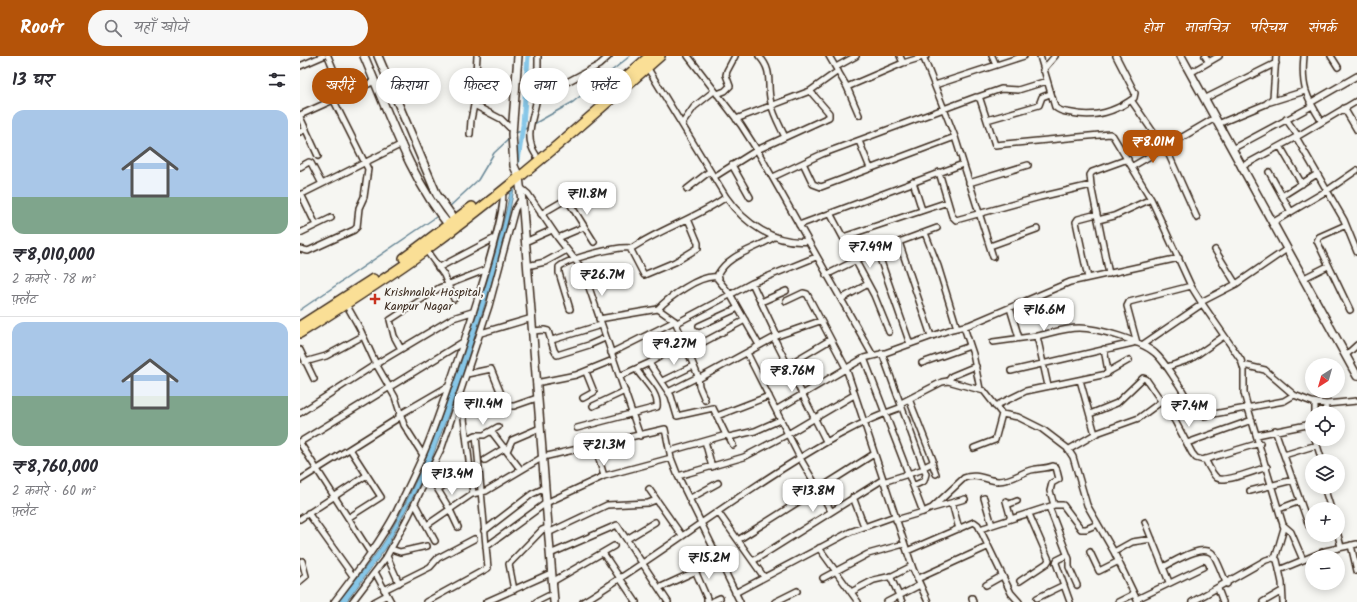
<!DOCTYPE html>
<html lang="hi">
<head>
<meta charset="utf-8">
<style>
	body { margin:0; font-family:Kalam,"Playpen Sans Deva",sans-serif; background:#f7f7f7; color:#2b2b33; height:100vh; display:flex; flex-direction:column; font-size:15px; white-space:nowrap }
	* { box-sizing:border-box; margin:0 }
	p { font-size:13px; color:#7c7c81 }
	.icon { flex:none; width:22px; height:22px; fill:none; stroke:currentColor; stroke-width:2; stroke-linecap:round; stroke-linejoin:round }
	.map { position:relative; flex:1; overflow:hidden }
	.panel { display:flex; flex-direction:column; background:#fff; width:300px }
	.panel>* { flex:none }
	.banner { position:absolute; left:12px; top:12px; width:380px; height:36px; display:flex; gap:8px }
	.needle { width:26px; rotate:217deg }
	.buttons { position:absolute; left:1005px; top:302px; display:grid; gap:8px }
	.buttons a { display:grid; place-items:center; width:40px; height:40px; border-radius:50%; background:#fff; box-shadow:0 2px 10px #0003; font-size:20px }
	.price { position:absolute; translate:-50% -34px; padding:0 9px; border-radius:8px; background:#fff; color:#222; font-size:13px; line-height:26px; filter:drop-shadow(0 1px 2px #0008) }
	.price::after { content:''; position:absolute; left:50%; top:24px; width:12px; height:9px; margin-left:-6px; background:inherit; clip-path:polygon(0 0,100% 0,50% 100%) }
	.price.current { background:#b45309; color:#fff }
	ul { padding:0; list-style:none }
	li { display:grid; align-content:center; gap:8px; height:212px; padding:0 12px }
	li+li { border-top:1px solid #e1e1e2 }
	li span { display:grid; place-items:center; height:124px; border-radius:12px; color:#555 }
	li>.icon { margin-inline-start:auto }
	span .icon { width:72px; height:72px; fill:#fffc; stroke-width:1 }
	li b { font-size:17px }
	h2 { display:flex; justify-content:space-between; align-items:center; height:48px; padding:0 12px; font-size:17px }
	.tag { padding:0 14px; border-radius:18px; background:#fff; box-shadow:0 2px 10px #0003; font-size:14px; line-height:36px }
	.tag.current { background:#b45309; color:#fff }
	header { display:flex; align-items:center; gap:24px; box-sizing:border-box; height:56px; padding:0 20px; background:#b45309; color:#fff }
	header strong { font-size:19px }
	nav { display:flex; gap:22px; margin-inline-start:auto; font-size:14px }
	.search { width:280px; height:36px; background:#f7f7f7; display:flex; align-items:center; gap:10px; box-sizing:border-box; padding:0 14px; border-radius:22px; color:#7c7c81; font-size:15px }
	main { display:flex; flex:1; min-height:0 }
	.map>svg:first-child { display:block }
</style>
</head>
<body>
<header>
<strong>Roofr</strong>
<div class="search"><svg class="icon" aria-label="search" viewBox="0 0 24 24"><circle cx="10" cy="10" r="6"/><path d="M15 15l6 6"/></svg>यहाँ खोजें</div>
<nav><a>होम</a><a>मानचित्र</a><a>परिचय</a><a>संपर्क</a></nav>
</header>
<main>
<section class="panel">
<h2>13 घर<svg class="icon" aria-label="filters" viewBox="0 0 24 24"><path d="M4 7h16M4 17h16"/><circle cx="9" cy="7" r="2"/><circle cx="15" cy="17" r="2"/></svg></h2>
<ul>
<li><span style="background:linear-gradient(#a9c7e8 70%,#7fa58c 0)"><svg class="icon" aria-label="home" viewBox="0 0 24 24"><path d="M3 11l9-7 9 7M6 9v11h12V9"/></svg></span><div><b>₹8,010,000</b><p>2 कमरे · 78 m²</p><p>फ़्लैट</p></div></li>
<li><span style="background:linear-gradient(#a9c7e8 60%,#7fa58c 0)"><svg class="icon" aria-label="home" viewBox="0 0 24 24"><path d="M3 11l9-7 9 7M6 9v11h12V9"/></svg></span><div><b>₹8,760,000</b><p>2 कमरे · 60 m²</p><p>फ़्लैट</p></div></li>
</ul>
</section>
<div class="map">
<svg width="1057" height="546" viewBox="0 0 1057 546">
	<rect width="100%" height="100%" fill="#f6f6f2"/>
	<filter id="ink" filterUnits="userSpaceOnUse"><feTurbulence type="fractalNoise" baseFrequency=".025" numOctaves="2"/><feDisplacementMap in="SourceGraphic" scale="8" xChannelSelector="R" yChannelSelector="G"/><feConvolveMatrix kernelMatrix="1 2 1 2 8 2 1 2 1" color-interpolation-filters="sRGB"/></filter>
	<g filter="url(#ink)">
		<path fill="#87c7e8" stroke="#698897" d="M215,128L202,194L161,324L129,410L86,492L46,546H38C54,525 72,505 86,483C120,426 141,362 163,300C181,244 200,189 211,131Z"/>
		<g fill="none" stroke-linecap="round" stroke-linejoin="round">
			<path stroke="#698897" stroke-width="1.5" d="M232,69L273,46L330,0
				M214,78L229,71
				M148,152L178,124L194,97L210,82
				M0,254L139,159"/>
			<path stroke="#87c7e8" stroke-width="5" d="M218,105L223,69L228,0"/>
			<g stroke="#3b2a1e" stroke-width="8">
				<path id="minor" d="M28,0L44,39
					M388,0L441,69L457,94L572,298
					M459,0C474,16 466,27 471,47C473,58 480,70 485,81
					M529,0L547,31L559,59
					M600,0L603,7
					M623,0L655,81L693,201
					M692,0L696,9
					M740,0L755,51C760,56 766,56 772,57C795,62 815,56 834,42L835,37L816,0
					M905,0L909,6
					M1004,0C1001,30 1006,41 1022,66
					M1031,0L1038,11
					M0,10L23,0
					M347,11L426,141C444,167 475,189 508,185
					M536,11L556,0
					M743,14L755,0
					M890,17L919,0
					M635,29L724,0
					M547,31L603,7L626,0
					M417,38L425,35L430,30L426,19L427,15L435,0
					M678,41L701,33L718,34L747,25
					M237,42L299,9L309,0
					M904,43L976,7
					M831,44L869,99L897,162
					M970,46L1005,35
					M1010,47L1057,20
					M174,49L201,63L213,75
					M1044,52L1057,74
					M0,59L75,25
					M0,61L18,100
					M436,63L510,35L538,15
					M986,63L998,80
					M687,64L739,49L742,41L750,38
					M382,68L394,51L414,35
					M918,68L966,48L973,42L976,0
					M0,76L6,73
					M170,78L171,64L174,49L177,0
					M996,81L1044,164L1057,196
					M559,85L570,112
					M980,90L1002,128
					M932,93L1012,50
					M236,99C223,80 234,62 237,41C238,28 238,14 238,0
					M503,107L513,128L521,131L655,81
					M432,109L450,141
					M833,110L915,62
					M0,111L9,106L11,107L22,128
					M941,111L998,80L1057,45
					M639,116L652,160L656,164L740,141L791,129L809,218
					M969,116L991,156
					M414,121L457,94L529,61V57L510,35
					M473,121L522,98L676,41L680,43L695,89L810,78L813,80L851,143L891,230L901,246L936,228L987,193
					M613,126L622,154
					M669,127L728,109
					M791,129L790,119L792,116L828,103
					M221,132L228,138L258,182L283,214L340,380
					M387,133L410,115
					M1,138L16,169
					M0,139L102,88
					M982,140L1017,118
					M267,143L294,186
					M241,158L277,137
					M531,159L574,239L589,276
					M388,163L398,187V192L375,206L344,219L331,194L332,192C362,172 397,162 426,141
					M798,164L814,160L851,143
					M972,167L1028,134L1057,114
					M499,169L663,108
					M1046,169L1019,181L1017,185L1050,254
					M0,177L31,162
					M625,177L638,210L657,272
					M543,181L648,146
					M258,182L284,171
					M225,186L252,174
					M599,186L631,280
					M690,190L737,173
					M0,193L8,195L54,174L57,171L59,152L64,141L68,113L33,43
					M126,194L144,219L154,243
					M577,194L610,288
					M915,194L936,228
					M227,210L245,206L267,194
					M138,212L195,182
					M526,219L577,194L637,172
					M419,222L418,218C430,197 455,194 474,181
					M788,222L776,166L778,163L797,158
					M1004,222L1028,210
					M452,227L477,280
					M541,243L568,228
					M486,245L503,237L507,238L546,312L613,513L628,546
					M461,246L486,235
					M901,246L941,304L944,314V337L948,352L984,472L975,503
					M46,248L59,271L76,308L95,341L104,369L123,399
					M710,252L719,282
					M270,253L259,217V211C270,202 317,190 331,192
					M358,253C369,241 400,219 416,221L430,238L459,289
					M299,263L358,253L375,265
					M377,267L452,227L516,201
					M399,270L438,252
					M664,271L673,298L680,333
					M233,275L244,274L248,275L254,294L257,299L289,289L305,282
					M181,277L232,262
					M737,280C751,277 765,272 779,272C798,272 841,285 855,297C865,306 871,318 879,329C885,338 893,356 903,360L984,345L994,339
					M474,282L526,385
					M252,284L301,269
					M693,286L737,280L748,330
					M837,287L827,250L829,246L891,230
					M842,289L902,248
					M101,293L94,280L90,264L139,232L185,214
					M0,294L14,323
					M387,295L445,264
					M311,297L375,265L398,320L400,322L477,280L520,265
					M447,297L500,402L531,455
					M582,297L626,418L624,425L613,430
					M1046,299L1057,289
					M564,302L623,456L596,464
					M5,306L26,300L63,280
					M349,307L371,340L377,360L413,352L426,379L429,381L433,389
					M622,307L670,290
					M488,309L530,284
					M943,309L965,314L994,339L1012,346L1026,348L1057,345
					M867,311L891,303L924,280
					M711,315L833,287
					M808,316L829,304
					M167,318L191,313L204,345L208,350H214L237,342
					M320,320L349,307L384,286
					M780,324L795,378
					M362,325L393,310
					M648,325L652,320L676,310
					M236,327L276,319L313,304
					M368,336L398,321L399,330L405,344
					M283,342L294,336L286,316
					M609,343L633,404L632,407L624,411
					M157,346L162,349L163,354L173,438
					M601,347L642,326L648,325L684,335L702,358L718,361L742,373L767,392L773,401L787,449L814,496L838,546
					M1015,347V357
					M293,350L325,335
					M695,350L726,335L807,318L808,315L804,293
					M476,354L564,302L585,297L652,273L669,269L770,226L879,202
					M0,357L76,308L153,262L172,256
					M1025,357L1026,348
					M790,358L817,347L843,322L846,323L875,365L892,397L896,402L903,404L960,387
					M99,359L149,330
					M417,360L469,340
					M277,372L357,351C359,337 343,324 336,313
					M975,374L1009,470
					M191,375L221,414
					M957,379L1012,368
					M429,381L455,375L480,364
					M167,383L176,379H184L198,371
					M1015,383L1022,405
					M405,385L412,411
					M0,386L163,286
					M0,387L70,496
					M887,387L952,364
					M295,390L304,420
					M674,392L695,384L702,358
					M768,394L797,377L839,362L862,345
					M207,395L212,384L240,372
					M370,395L426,379
					M984,399L1017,389
					M905,403C908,409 912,418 917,422C925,427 957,414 967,411
					M185,404L205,392
					M632,407L636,418
					M129,419L149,452L158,471
					M378,420L444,401L488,378L554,339
					M0,424L100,361
					M583,426L624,413
					M1024,431L1031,453
					M138,433L178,409
					M349,433L382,480
					M950,435L993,424
					M553,441L564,470
					M684,442L692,469
					M389,443L418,427
					M706,445L711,463
					M652,447L659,473
					M115,448L135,485
					M707,449L717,445
					M754,449H763L781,473H786L798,468
					M749,451L769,503V511L777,529
					M633,452L665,443
					M979,453L1000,445
					M418,456L464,521
					M623,456L632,452L664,422C676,417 686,424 698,425C712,425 720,417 731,414C739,412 745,413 753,410L756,411L759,423L752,427L750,435L754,449L680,473
					M8,457L53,520
					M48,462L81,441L50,393
					M0,463L67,419
					M845,466L869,526
					M127,469L172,438L186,435L243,401L365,373L371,402L378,420L440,546
					M983,469L991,476L1003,504
					M184,475L232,438L245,432
					M248,477L307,449L348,447L356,444
					M1038,479L1041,491
					M327,483L355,466
					M438,484L574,398
					M1051,489L1057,515
					M186,491L246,447L304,420L371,402
					M519,492L558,546
					M91,493L100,496L127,490
					M607,495L674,466L678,469L711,537L719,546
					M790,496L799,515L819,505
					M814,496L832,486L852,483
					M303,497L336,546
					M250,498L317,469L368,546
					M767,499L757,504L756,507L770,546
					M87,500L99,527
					M390,503L407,542V546
					M453,505L582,424
					M863,511C874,506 901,488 912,497C917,502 923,521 927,528
					M979,514L1025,495L1057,488
					M75,516L91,546
					M590,520L602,546
					M523,522L568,498L604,488
					M617,523L687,491
					M0,525L6,520L2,505
					M720,525L747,507L749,504L729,458
					M252,526L314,490
					M686,529L702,520
					M359,532L396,515
					M918,533L923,546
					M84,534L130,511L138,502L174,483
					M214,534L209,508L242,474L247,472
					M551,536L574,524L592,520L612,510
					M435,537L550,476L595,460
					M672,542L673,546
					M737,542L764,529
					M837,543L903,511
					M34,546C56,517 79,488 96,456C107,433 119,410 128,387C140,357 212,152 202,135
					M52,546L87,500L109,459L142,391L189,250L215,153L222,142
					M74,546L87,539
					M126,546L188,512L176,379
					M186,546L251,517
					M236,546L248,540L254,539
					M283,546C351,504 414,456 482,413C520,389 558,366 602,351
					M411,546L420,542
					M475,546L497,535
					M587,546L620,529
					M818,546L834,538
					M892,546L966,504L973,502L977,504L982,527L983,546
					M963,546L982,535"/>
			</g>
			<g stroke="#3b2a1e" stroke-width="10">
				<path id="tertiary" d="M64,0C89,58 110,123 151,172
					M78,0L137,139L157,167
					M218,0L212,78L214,110L219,121L223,154L254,546
					M881,0L1057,320"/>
			</g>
			<g stroke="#3b2a1e" stroke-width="12">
				<path id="trunk" d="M319,27L350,0
					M104,202L172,151
					M0,270L73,223
					M0,277C43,250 86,223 127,193C208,134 284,67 360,0"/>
			</g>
			<use href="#minor" stroke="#f6f6f2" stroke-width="5"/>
			<use href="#tertiary" stroke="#f6f6f2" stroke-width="7"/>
			<use href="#trunk" stroke="#fadf96" stroke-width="9"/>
		</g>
	</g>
	<path fill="#c8321e" stroke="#f6f6f2" stroke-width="1.5" d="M73 237h4v4h4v4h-4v4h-4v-4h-4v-4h4z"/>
	<g text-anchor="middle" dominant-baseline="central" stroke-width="4" stroke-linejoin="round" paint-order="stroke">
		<g font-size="12" fill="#3b2a1e" stroke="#f6f6f2" text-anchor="start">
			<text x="84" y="236">Krishnalok Hospital,<tspan x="84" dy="14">Kanpur Nagar</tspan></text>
		</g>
	</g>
</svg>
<div class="buttons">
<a><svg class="needle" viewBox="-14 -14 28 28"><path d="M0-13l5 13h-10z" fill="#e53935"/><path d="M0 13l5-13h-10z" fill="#7c7c81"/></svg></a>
<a><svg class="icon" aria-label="locate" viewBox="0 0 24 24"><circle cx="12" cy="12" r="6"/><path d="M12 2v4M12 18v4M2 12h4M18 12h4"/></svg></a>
<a><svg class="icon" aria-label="layers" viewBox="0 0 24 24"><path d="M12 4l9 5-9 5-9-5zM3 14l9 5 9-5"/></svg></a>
<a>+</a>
<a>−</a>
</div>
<b class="price current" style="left:853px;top:108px">₹8.01M</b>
<b class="price" style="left:287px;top:160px">₹11.8M</b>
<b class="price" style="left:570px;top:213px">₹7.49M</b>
<b class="price" style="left:302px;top:241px">₹26.7M</b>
<b class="price" style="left:744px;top:276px">₹16.6M</b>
<b class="price" style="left:374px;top:310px">₹9.27M</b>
<b class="price" style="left:492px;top:337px">₹8.76M</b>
<b class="price" style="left:183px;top:370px">₹11.4M</b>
<b class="price" style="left:889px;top:372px">₹7.4M</b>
<b class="price" style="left:304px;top:411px">₹21.3M</b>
<b class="price" style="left:152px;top:440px">₹13.4M</b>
<b class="price" style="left:513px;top:457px">₹13.8M</b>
<b class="price" style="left:409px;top:524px">₹15.2M</b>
<div class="banner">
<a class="tag current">खरीदें</a>
<a class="tag">किराया</a>
<a class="tag">फ़िल्टर</a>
<a class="tag">नया</a>
<a class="tag">फ़्लैट</a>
</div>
</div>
</main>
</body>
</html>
